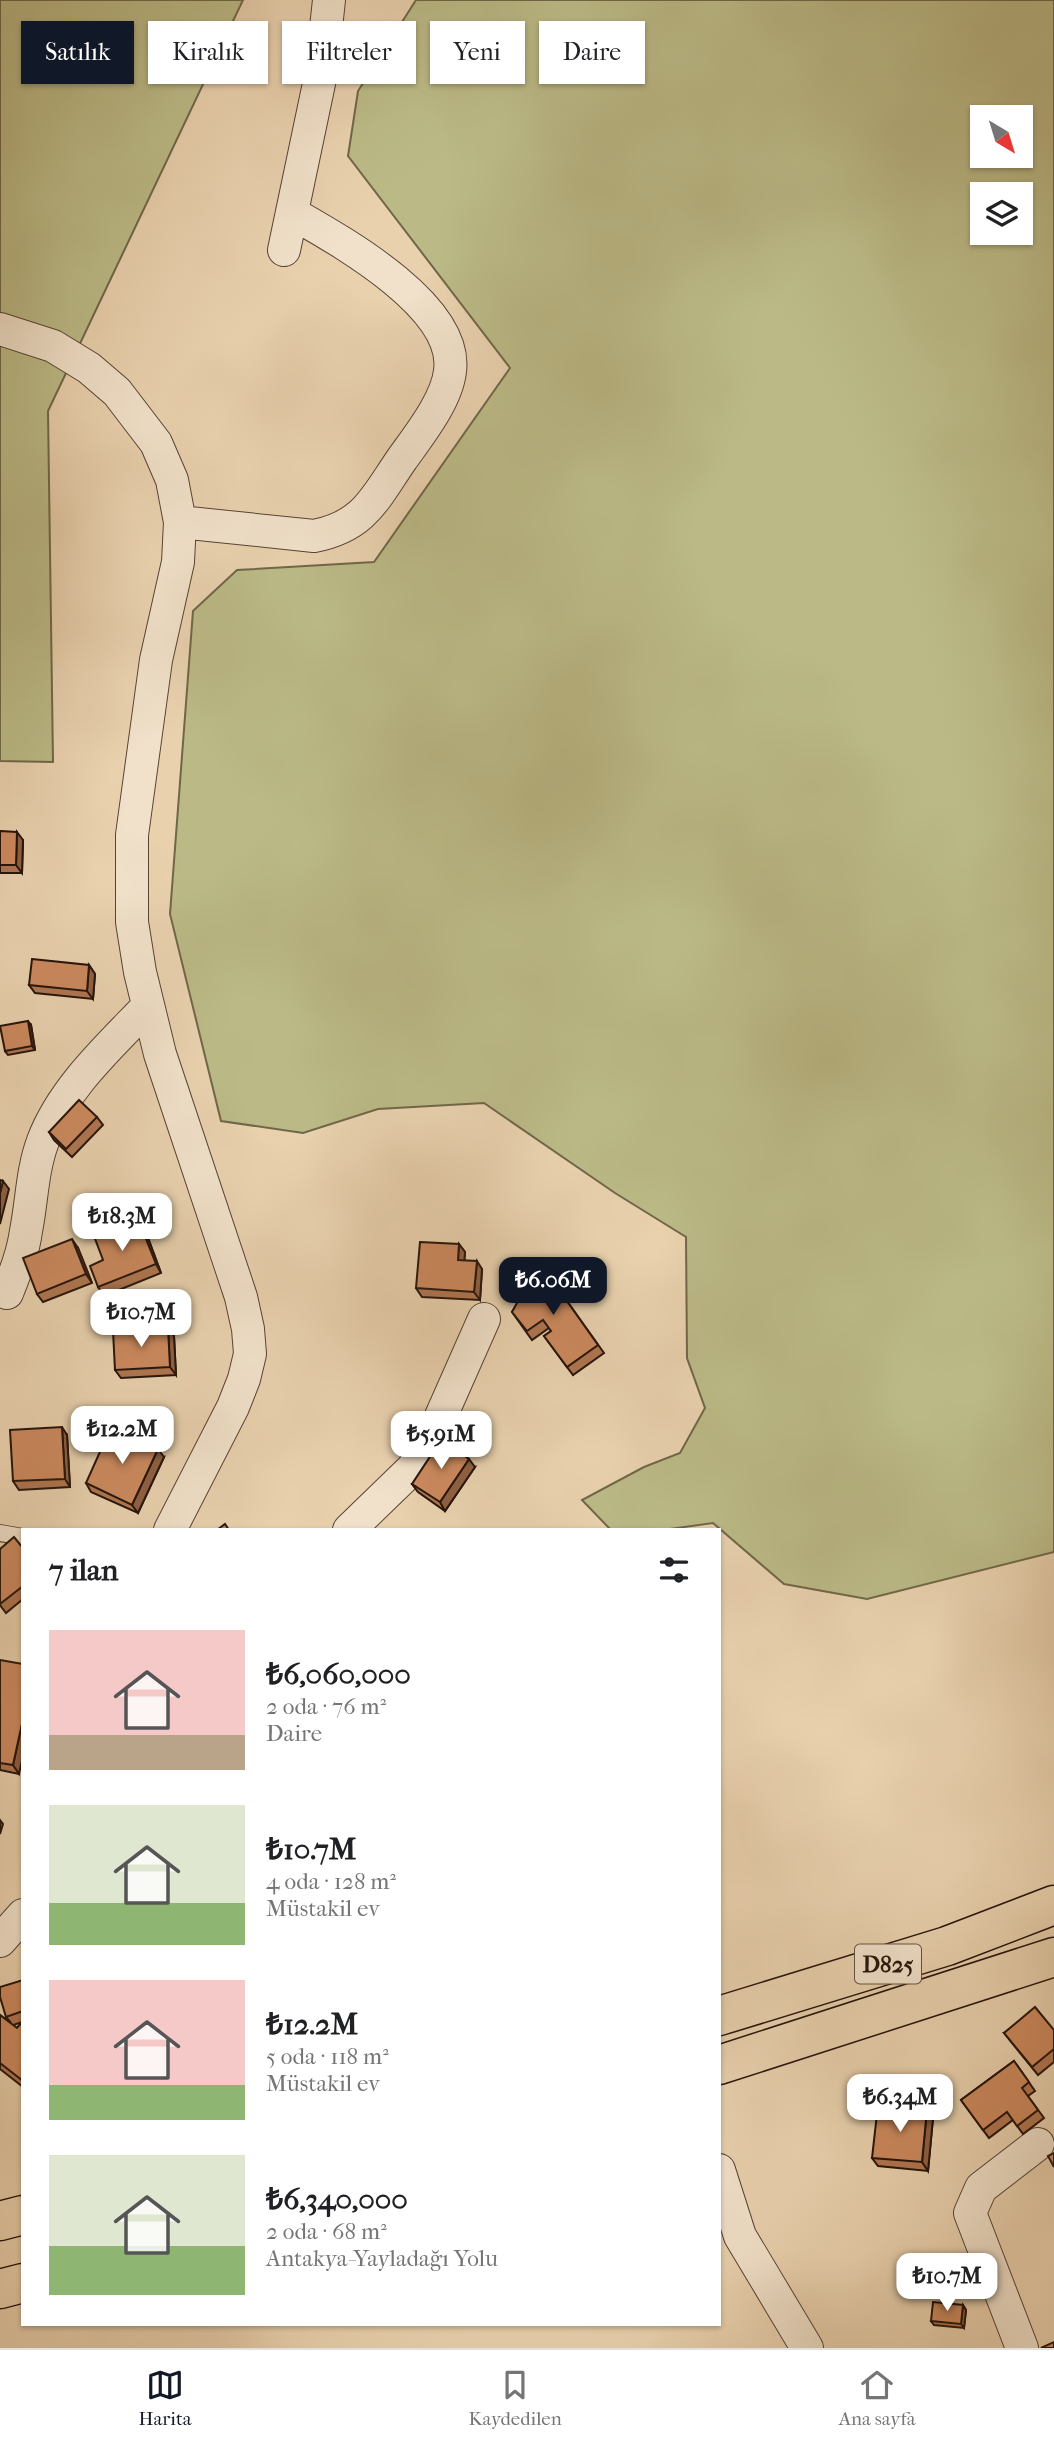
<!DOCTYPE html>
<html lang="tr">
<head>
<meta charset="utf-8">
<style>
	body { margin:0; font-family:"IM FELL French Canon",serif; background:#f2f2f2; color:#202124; height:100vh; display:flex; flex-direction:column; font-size:26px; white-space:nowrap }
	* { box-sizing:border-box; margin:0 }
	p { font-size:23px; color:#757577 }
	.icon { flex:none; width:38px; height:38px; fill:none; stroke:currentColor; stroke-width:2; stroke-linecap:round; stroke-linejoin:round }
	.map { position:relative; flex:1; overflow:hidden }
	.details { position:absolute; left:21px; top:1528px; width:700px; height:798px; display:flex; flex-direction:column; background:#fff; border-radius:0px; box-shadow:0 2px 5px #0004 }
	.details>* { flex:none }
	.guide { position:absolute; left:21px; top:21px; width:700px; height:63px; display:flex; gap:14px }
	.needle { width:46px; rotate:142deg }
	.fabs { position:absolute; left:970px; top:105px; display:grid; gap:14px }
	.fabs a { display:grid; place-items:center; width:63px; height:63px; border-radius:0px; background:#fff; box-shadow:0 2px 5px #0004; font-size:35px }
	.price { position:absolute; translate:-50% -60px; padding:0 16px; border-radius:14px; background:#fff; color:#222; font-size:23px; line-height:46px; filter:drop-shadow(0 2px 4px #0008) }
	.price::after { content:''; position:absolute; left:50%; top:42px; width:21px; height:16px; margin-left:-10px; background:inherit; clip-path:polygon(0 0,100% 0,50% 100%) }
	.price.selected { background:#111827; color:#fff }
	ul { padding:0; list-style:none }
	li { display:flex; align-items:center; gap:21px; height:175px; padding:0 28px }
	li span { display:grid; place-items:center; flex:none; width:196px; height:140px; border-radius:0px; color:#555 }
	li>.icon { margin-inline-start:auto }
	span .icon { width:84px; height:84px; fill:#fffc; stroke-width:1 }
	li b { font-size:30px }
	h2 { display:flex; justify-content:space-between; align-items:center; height:84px; padding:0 28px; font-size:30px }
	.tag { padding:0 24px; border-radius:0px; background:#fff; box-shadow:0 2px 5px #0004; font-size:24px; line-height:63px }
	.tag.selected { background:#111827; color:#fff }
	.dock { display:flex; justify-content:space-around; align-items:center; height:98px; border-top:2px solid #e0e0e0; background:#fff; font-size:19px; color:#757577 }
	.dock a { display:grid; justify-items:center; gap:4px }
	.dock .selected { color:#111827 }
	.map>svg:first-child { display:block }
</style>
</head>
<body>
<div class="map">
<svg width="1054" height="2348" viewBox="0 0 1054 2348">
	<rect width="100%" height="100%" fill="#e9d1ae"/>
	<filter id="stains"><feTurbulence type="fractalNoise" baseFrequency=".00286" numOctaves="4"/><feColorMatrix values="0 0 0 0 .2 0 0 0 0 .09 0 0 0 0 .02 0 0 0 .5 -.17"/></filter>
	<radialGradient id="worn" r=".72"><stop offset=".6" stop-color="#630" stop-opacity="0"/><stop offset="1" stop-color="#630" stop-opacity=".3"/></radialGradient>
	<path fill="#bbba87" stroke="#706749" stroke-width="2" fill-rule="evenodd" d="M0,0H243L48,411L53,762L0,761Z
		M416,0H1054V1552L867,1599L784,1584L713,1523L663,1530L610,1529L582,1500L644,1467L680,1453L705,1408L687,1358L686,1237L615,1193L484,1103L378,1109L303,1133L221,1121L170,914L193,611L237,570L374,562L510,368L348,156L358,91ZM982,117H1020V156H982ZM982,194H1020V233H982Z"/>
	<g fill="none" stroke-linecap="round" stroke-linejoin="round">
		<g stroke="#574334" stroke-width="18">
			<path id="lane" d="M0,1533L23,1537"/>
		</g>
		<g stroke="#574334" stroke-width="34">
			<path id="street" d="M284,250L321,74L329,0
				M0,329L53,346L89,368L117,392L156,443L172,480L180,522L178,562L156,660L132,835V922L140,972L160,1054L241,1297L248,1329L250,1354L244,1379L233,1407L170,1530
				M180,522L314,536C365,526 375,498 402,459C419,435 447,400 450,371C459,306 339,240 292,213
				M0,1290L7,1293C15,1273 23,1253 26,1231C32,1201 32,1170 43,1141C63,1088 110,1046 148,1006
				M349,1530L413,1468L438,1423L484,1319
				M0,1941L23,1915
				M719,2170L740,2236L807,2348
				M1022,2348L970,2213L981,2188L1038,2144"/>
		</g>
		<g stroke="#26140b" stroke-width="41">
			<path id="highway" d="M719,2016L947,1946L1054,1905
				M719,2065L1054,1957
				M0,2221L23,2215
				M0,2289L23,2283"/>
		</g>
		<use href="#lane" stroke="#f1e1ca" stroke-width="16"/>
		<use href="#street" stroke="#f1e1ca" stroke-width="32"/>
		<use href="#highway" stroke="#e9d1ae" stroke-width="38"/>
	</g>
	<path fill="#af7651" stroke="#26140b" stroke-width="2" fill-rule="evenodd" d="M0,831L23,840L22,873H0Z
		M89,965L95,974L93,999L35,993L29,985Z
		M31,1025L35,1050L8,1055L5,1051Z
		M97,1117L103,1125L72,1157L54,1140L49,1132Z
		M144,1227L161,1273L104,1296L98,1287L103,1260Z
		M459,1244L465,1252L464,1260L482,1269L480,1300L422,1297L416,1288Z
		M78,1248L92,1283L43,1302L37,1294Z
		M542,1266L604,1353L573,1375L544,1336L551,1331L549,1328L532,1340L512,1312Z
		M168,1328L174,1336L176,1375L121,1378L115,1370Z
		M67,1435L70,1487L19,1490L13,1481Z
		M164,1457L138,1513L91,1492L86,1483Z
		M475,1467L445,1511L418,1492L412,1484Z
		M23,1548V1599L6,1613L0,1605V1549Z
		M0,1660L19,1774L0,1770Z
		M23,1980V2087L0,2069V2015L11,2023L6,2017ZM22,2022L17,2028L13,2025Z
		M1054,2030V2062L1038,2075L1004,2033Z
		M1014,2061L1035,2091L1028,2096L1044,2118L1023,2134L1013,2120L989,2138L961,2100Z
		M933,2118L928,2171L878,2166L872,2158Z
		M963,2305L966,2310L964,2328L934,2325L931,2321Z"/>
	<path fill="#8e6042" stroke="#26140b" stroke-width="2" d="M17,832L23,840L22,873L16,865Z
		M89,965L95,974L93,999L87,991Z
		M28,1021L31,1025L35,1050L32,1046Z
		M3,1181L9,1189L0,1224V1193Z
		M138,1219L144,1227L161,1273L156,1264Z
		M72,1239L78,1248L92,1283L86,1274Z
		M459,1244L465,1252L464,1268L458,1260Z
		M477,1261L482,1269L480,1300L474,1292Z
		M168,1328L174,1336L176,1375L170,1367Z
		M62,1427L67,1435L70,1487L65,1479Z
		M158,1449L164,1457L138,1513L132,1505Z
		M469,1459L475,1467L445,1511L440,1502Z
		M23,1719V1756L19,1774L13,1765Z
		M0,1820L3,1824L0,1834Z
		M927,2109L933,2118L928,2171L922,2162Z
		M963,2305L966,2310L964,2328L961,2324Z"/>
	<path fill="#cb895e" stroke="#26140b" stroke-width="2" d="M0,831L17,832L16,865H0Z
		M32,959L89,965L87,991L29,985Z
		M28,1021L32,1046L5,1051L0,1026Z
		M79,1100L97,1117L66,1149L49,1132Z
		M0,1180L3,1181L0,1193Z
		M138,1219L156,1264L98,1287L90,1266L103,1260L94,1236Z
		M72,1239L86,1274L37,1294L23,1258Z
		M420,1242L459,1244L458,1260L477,1261L474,1292L416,1288Z
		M542,1266L598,1345L567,1367L544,1336L551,1331L543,1320L527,1331L512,1312L523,1292L517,1284Z
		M168,1328L170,1367L115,1370L113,1331Z
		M62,1427L65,1479L13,1481L10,1430Z
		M111,1427L158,1449L132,1505L86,1483Z
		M441,1440L469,1459L440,1502L412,1484Z
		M225,1524L229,1530H217Z
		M14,1537L23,1548V1586L0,1604V1549Z
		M0,1660L23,1664V1719L13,1765L0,1763Z
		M23,1980V2011L6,2017L0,1997V1987Z
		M1035,2007L1054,2030V2049L1032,2067L1004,2033Z
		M0,2015L17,2028L23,2021V2081L0,2063Z
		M1014,2061L1029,2082L1022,2088L1038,2110L1017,2126L1007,2112L983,2130L961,2100Z
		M878,2105L927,2109L922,2162L872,2158Z
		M1054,2153V2167L1048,2156Z
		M933,2302L963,2305L961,2324L931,2321Z
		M1054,2342V2348H1041Z"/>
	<g text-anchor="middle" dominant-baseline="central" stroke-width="7" stroke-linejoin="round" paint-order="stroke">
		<rect fill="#f1e1ca" stroke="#635244" stroke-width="2" x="855" y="1944.5" width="66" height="39" rx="5"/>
		<g font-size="23" font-weight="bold" fill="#26140b">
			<text x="888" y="1964">D825</text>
		</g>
	</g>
	<rect width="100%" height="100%" filter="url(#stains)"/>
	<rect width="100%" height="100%" fill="url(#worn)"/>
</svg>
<div class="fabs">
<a><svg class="needle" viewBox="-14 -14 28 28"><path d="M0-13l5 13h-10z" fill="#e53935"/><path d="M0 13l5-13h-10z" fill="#757577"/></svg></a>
<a><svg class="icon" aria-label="layers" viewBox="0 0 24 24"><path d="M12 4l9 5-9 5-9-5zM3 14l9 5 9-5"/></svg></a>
</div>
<b class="price" style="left:122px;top:1253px">₺18.3M</b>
<b class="price selected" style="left:553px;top:1317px">₺6.06M</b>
<b class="price" style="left:141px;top:1349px">₺10.7M</b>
<b class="price" style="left:122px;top:1466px">₺12.2M</b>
<b class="price" style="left:441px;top:1471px">₺5.91M</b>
<b class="price" style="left:900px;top:2134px">₺6.34M</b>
<b class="price" style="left:947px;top:2313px">₺10.7M</b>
<div class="guide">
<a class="tag selected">Satılık</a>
<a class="tag">Kiralık</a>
<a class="tag">Filtreler</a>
<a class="tag">Yeni</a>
<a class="tag">Daire</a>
</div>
<section class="details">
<h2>7 ilan<svg class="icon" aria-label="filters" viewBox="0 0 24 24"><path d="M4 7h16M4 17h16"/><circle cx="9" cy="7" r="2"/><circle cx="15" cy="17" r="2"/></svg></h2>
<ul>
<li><span style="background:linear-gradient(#f6c9c9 75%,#b9a48a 0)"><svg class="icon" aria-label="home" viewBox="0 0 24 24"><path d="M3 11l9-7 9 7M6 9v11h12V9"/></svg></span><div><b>₺6,060,000</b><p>2 oda · 76 m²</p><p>Daire</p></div></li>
<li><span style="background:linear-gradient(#dfe7d0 70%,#8fb573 0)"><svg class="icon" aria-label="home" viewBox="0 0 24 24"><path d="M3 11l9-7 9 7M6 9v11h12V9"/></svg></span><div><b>₺10.7M</b><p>4 oda · 128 m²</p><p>Müstakil ev</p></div></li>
<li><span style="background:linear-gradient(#f6c9c9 75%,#8fb573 0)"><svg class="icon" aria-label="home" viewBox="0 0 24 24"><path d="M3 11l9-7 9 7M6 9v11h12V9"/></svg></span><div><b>₺12.2M</b><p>5 oda · 118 m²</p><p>Müstakil ev</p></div></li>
<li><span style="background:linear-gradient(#dfe7d0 65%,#8fb573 0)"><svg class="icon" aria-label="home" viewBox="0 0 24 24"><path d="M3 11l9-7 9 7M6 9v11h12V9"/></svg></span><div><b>₺6,340,000</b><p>2 oda · 68 m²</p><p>Antakya-Yayladağı Yolu</p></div></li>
</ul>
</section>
</div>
<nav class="dock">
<a class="selected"><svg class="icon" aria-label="map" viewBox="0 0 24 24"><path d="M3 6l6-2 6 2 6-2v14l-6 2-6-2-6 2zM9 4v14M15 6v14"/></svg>Harita</a>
<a><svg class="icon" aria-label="saved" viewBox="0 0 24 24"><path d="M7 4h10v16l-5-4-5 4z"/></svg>Kaydedilen</a>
<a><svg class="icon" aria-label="home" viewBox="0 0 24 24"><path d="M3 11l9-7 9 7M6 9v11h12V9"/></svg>Ana sayfa</a>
</nav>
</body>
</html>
